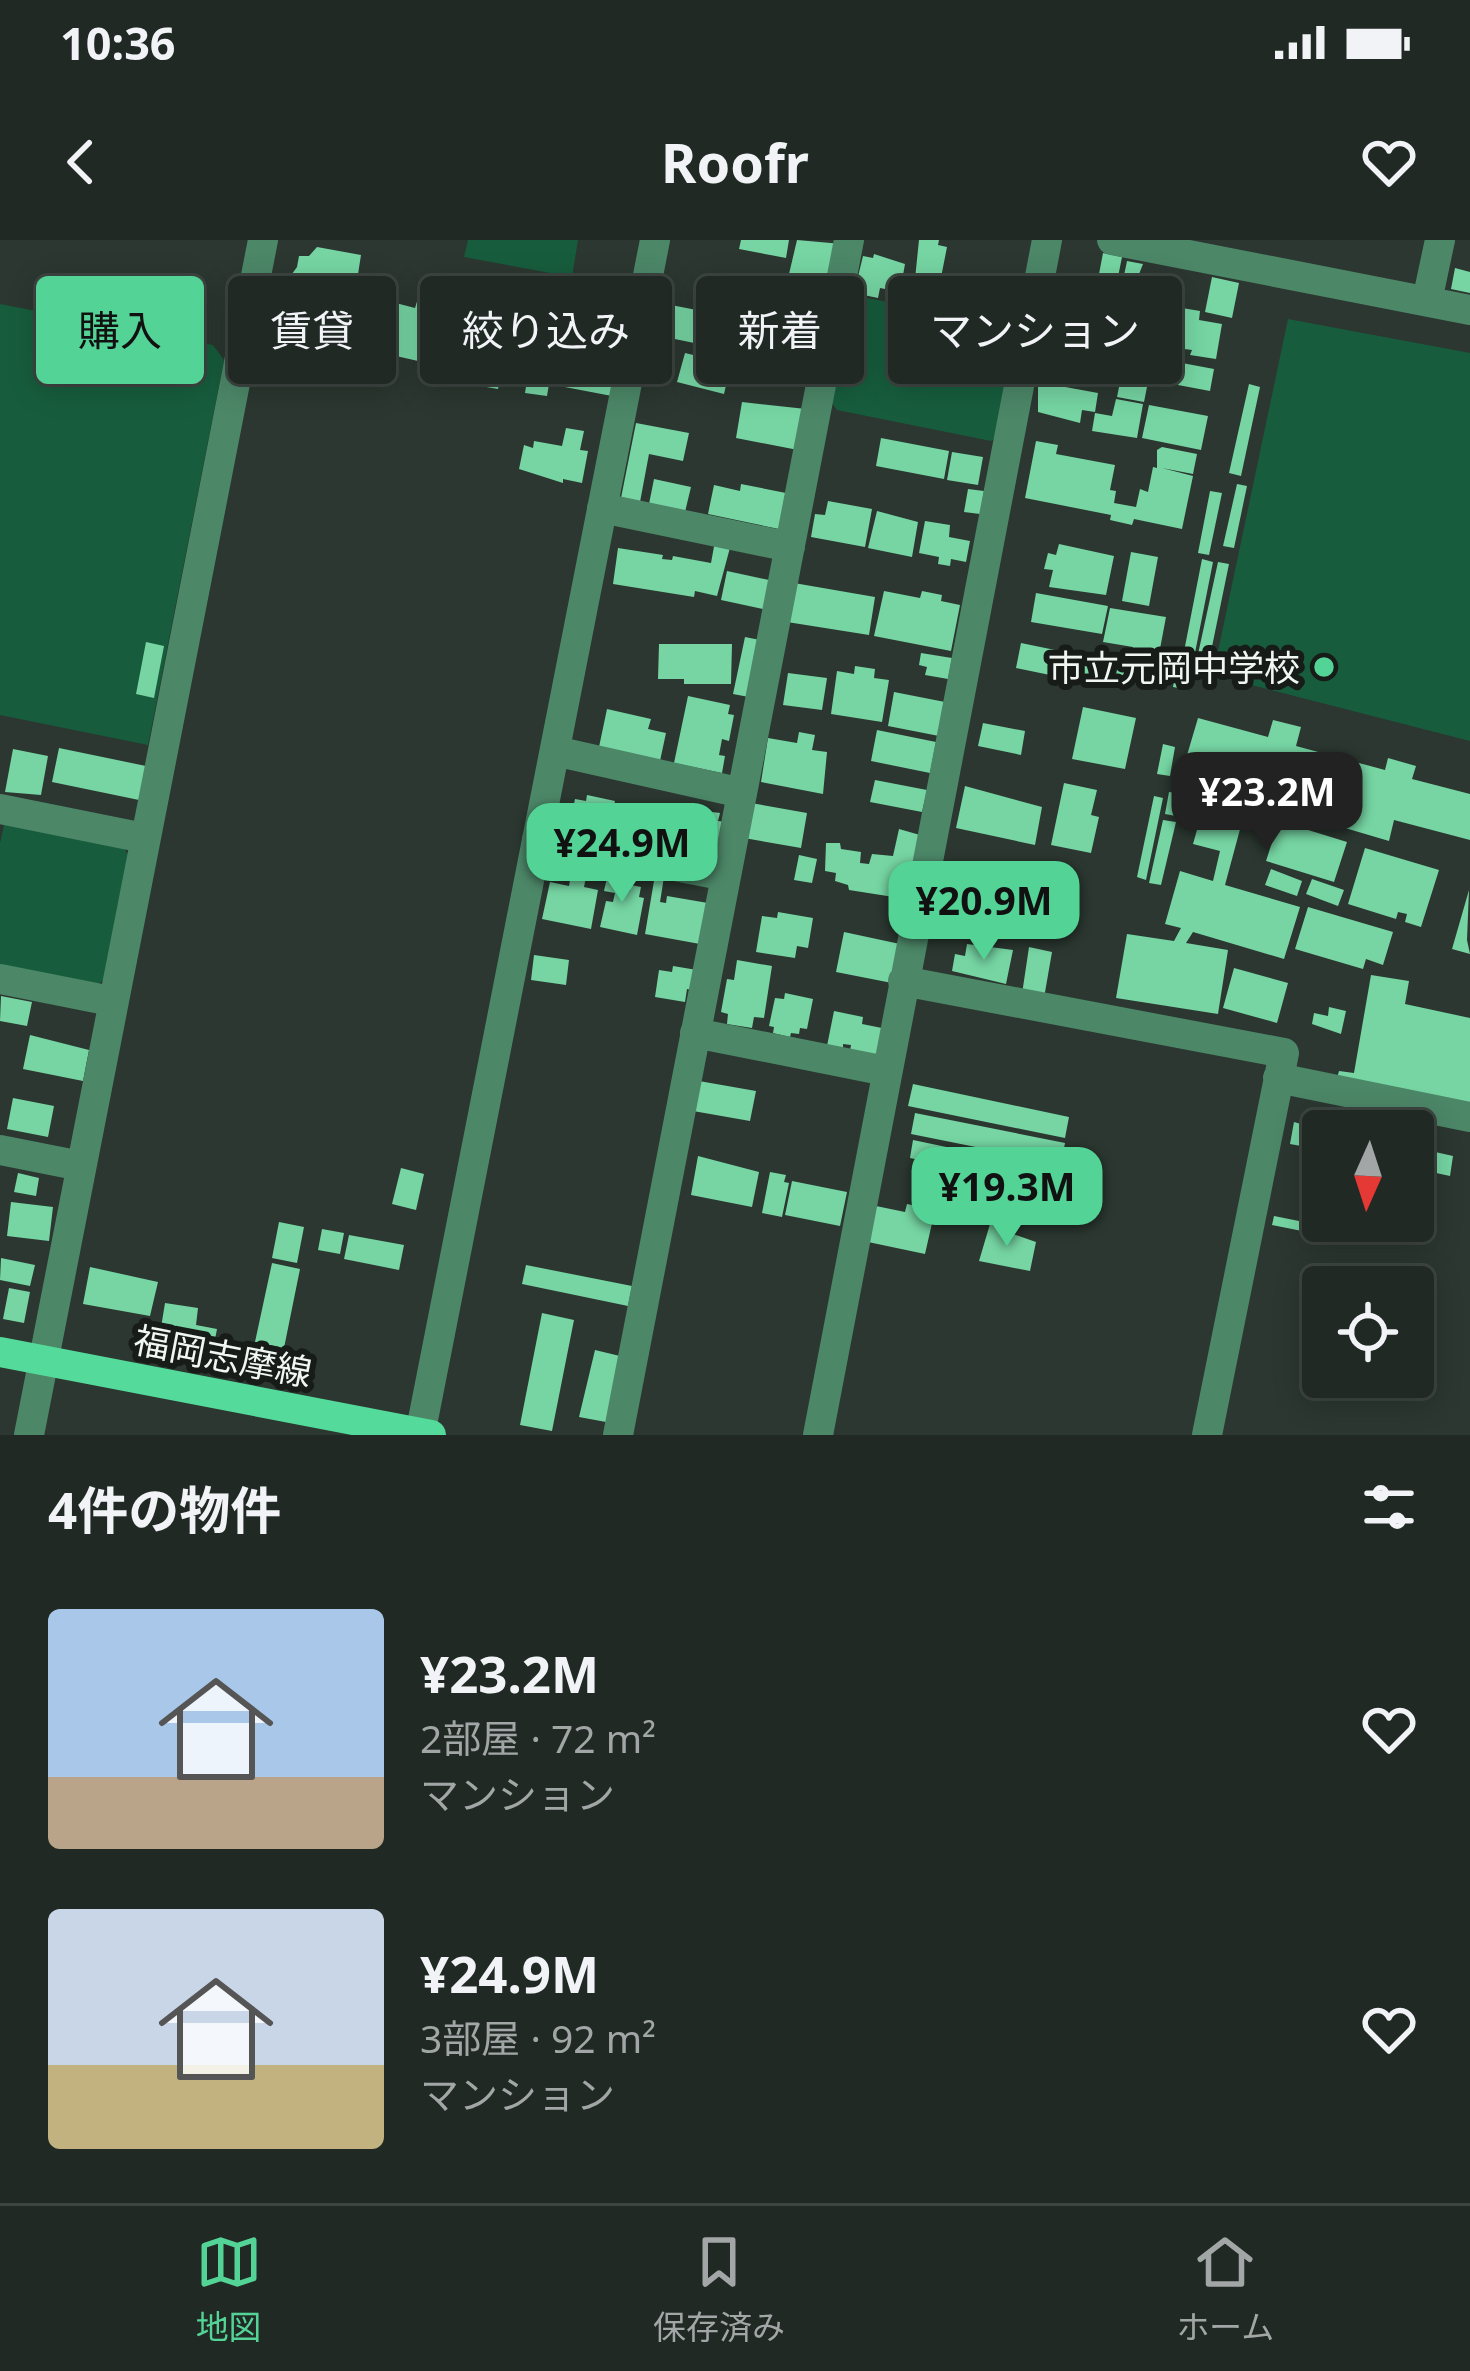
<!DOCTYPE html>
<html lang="ja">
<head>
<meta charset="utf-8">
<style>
	body { margin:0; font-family:"Noto Sans","Noto Sans JP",sans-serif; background:#2d3531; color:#f1f3f6; height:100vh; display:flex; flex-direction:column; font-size:45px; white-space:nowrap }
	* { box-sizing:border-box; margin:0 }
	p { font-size:39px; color:#a2a6a6 }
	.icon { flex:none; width:66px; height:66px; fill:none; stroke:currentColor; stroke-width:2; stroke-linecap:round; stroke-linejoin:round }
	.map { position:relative; height:1195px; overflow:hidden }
	.details { display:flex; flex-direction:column; background:#202924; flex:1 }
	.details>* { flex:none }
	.hud { position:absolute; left:36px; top:36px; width:1398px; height:108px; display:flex; gap:24px }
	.needle { width:78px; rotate:183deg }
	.tools { position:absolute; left:1302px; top:870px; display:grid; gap:24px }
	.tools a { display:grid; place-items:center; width:132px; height:132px; border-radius:12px; background:#202924; box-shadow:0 6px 30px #0003,0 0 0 3px #3d4541; font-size:60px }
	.price { position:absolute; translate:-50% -102px; padding:0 27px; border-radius:24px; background:#54d396; color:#111; font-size:39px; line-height:78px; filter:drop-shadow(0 3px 6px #0008) }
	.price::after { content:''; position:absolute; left:50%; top:72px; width:36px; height:27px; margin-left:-18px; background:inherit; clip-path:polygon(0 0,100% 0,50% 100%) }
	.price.current { background:#222; color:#fff }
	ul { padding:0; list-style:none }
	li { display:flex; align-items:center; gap:36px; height:300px; padding:0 48px }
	li span { display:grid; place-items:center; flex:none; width:336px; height:240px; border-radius:12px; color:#555 }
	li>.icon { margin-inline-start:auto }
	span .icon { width:144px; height:144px; fill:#fffc; stroke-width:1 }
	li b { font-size:51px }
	h2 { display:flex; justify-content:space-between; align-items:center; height:144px; padding:0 48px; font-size:51px }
	.chip { padding:0 42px; border-radius:12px; background:#202924; box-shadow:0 6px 30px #0003,0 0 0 3px #3d4541; font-size:42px; line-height:108px }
	.chip.current { background:#54d396; color:#111 }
	.status { display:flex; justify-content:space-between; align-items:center; height:84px; padding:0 60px; background:#202924; direction:ltr }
	.status svg { height:33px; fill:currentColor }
	header { display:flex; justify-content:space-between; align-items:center; height:156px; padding:0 48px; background:#202924; font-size:54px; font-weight:700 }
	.dock { display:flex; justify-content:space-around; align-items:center; height:168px; border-top:3px solid #3d4541; background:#202924; font-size:33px; color:#a2a6a6 }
	.dock a { display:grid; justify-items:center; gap:6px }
	.dock .current { color:#54d396 }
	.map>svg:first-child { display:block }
</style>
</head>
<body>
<div class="status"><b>10:36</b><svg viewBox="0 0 49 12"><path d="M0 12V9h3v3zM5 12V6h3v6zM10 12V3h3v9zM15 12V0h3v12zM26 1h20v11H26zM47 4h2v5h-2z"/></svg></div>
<header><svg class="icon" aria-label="back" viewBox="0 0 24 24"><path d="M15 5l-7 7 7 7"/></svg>Roofr<svg class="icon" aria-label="heart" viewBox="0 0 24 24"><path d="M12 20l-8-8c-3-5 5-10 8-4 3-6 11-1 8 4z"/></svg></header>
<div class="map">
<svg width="1470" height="1195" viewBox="0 0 1470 1195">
	<rect width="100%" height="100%" fill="#2b3730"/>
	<path fill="#175d3d" d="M468,0H578L572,37L464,17Z
		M851,55L1022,88L999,196L991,201L837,170L830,161Z
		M0,64L213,105L224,120L148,505L0,475Z
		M1288,79L1470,113V501L1213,435Z
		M5,581L123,607L131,619L106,738L96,746L0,726V603Z"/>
	<path fill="#76d5a3" d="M741,0H789L786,18L739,9Z
		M797,0L842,4L834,43L789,34Z
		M919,0H939L938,5L947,7L936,63H940L939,68L911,63L912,58L903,56L907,38L915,39Z
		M317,7L361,15L356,47L384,60L415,68L419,55L430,51L438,59L436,76L460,80L463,64L509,72L506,89L579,102L586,66L627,73L612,156L549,144L547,156L525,153L527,140L501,135L498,149L446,140L455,92L434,89L427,123L396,116L394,124L371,117L373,109L339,95L335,102L314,91L318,84L276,56L297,27L299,16H309Z
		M1103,13L1122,17L1118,37L1099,34Z
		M874,14L905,24L900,52L880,48L878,58L854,53L863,16L873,18Z
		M1127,21L1143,24L1132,52L1121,50Z
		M1455,28L1470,32V53L1451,49Z
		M959,35L983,40L976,71L942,64L947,40L958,42Z
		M1212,37L1239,43L1232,78L1205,72Z
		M477,39L508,44L504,65L474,60Z
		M985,45L1009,49L1003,80L980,76Z
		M1082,47L1101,49L1100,59L1153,65V70L1169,73L1164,111L1107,104L1110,82L1106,101L1050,91L1057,49L1081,54Z
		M671,65L712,73L713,66L756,74L748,114L665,97Z
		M1176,67L1200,71L1199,80L1222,84L1216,119L1190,115L1192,110L1170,107Z
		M763,75L822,87L813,128L754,115Z
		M266,83L301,90L297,110L262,103Z
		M73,90L133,100L131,109L72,98Z
		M685,113L731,124L724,154L677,142Z
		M1182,123L1214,129L1210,151L1178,145Z
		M1122,132L1149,137L1144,162L1117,157Z
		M1038,142L1098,153L1095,172L1082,170L1080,183L1038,172Z
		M1249,144L1260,147L1241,236L1229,233Z
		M1116,159L1143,164L1137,198L1092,191L1095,173L1112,176Z
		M742,162L806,169L798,210L736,198Z
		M1149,165L1208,176L1201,210L1142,198Z
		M636,183L689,193L683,221L649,214L640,262L621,258Z
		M566,188L584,191L580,210L588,211L582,243L563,239V243L519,229L524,205L533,208L534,201L562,206Z
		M881,198L949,211L944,239L876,226Z
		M1036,201L1058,205L1056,214L1115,225L1110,250L1116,251L1114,263L1136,267L1140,249L1148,252L1153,227L1157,228V210L1162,207L1197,214L1193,234L1162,228L1193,236L1182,289L1134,279L1132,285L1110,280L1111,275L1025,258Z
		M952,212L983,217L978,245L947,240Z
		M654,239L691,247L685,272L649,264Z
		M741,244L786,253L779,289L708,274L714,245L740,251Z
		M1237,244L1247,246L1234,308L1223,306Z
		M968,249L984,251L980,274L964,272Z
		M1210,251L1222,253L1209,315L1198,313Z
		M828,261L872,269L865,307L811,297L815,274L825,275Z
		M877,271L918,282L912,317L868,308Z
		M925,281L950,285L949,297L970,301L966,322L951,319L950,326L938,324L939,317L919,313Z
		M715,301L731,304L717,356L695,351L694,357L613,344L618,308L663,315L662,319L672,320L673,316L711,323Z
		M1059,304L1114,316L1106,355L1049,347L1053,330L1044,329L1048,313L1056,315Z
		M1131,312L1158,317L1149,366L1122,361Z
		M1202,319L1213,322L1192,428L1188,427L1184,449L1173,447L1177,426L1181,427Z
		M1218,322L1229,324L1207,431L1195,428Z
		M727,331L769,340L768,370L721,360Z
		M794,343L875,357L869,395L787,382Z
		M884,351L920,358L922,351L942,355L941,361L960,365L951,411L874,396Z
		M1036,353L1108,366L1102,394L1031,382Z
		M1110,368L1166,377L1153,446L1115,440L1119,420L1130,422L1133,407L1103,402Z
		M745,397L760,400L749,457L733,454Z
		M146,402L164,406L154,458L136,454Z
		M1021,403L1055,410L1050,435L1016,428Z
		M659,404H732L731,444H684V439H658Z
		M1061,411L1095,418L1090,443L1056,435Z
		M921,413L952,418L948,439L925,435L927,427L919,425Z
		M855,426L875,429L874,438L889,440L882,482L831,474L837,431L854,434Z
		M788,433L827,438L822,470L783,465Z
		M894,452L945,462L939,496L888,486Z
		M688,456L730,465L728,474L734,475L729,501L722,499L719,515L725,516L722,533L674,523Z
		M1083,467L1136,478L1125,529L1072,519Z
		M607,469L651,479L648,489L666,493L660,521L599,507Z
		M1198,478L1268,497L1273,480L1301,487L1296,506L1385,530L1388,518L1416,526L1412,539L1470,554V600L1394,580L1389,601L1318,580L1324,560L1253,541L1225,645L1300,667L1284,719L1193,692L1186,703L1228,710L1218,774L1116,758L1127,694L1174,701L1181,688L1165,684L1180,631L1213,641L1220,611L1193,604L1212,537L1240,545L1241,538L1185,522Z
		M983,483L1025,491L1021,515L978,506Z
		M877,490L936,502L930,533L871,521Z
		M799,492L815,495L812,510L827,512L823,554L761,542L768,498L797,503Z
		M1163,504L1175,507L1170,536L1157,534Z
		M59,508L146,526L139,560L52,542Z
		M13,509L48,516L41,555L5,552Z
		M875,540L927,550L922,572L870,562Z
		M1064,543L1097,550L1091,575L1099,577L1091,613L1051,605Z
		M965,546L1042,567L1035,605L956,588Z
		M1169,552L1185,554L1181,577L1165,574Z
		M587,555L615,561L606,600L575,593L576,588L569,587L575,559L586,561Z
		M1154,556L1163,558L1146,640L1137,637Z
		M751,563L807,573L801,608L744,598Z
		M704,571L720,573L718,581L725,582L717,620L668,607L673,579L680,580L681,573L703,577Z
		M1163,580L1176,582L1161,645L1149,643Z
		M1279,581L1347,602L1334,642L1266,621Z
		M899,589L920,595L912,637L906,636L900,658L849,650L848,645L835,641L836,633L825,631L826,603H840L841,609L861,612L860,623L869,624L872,614L893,616Z
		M1365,608L1439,630L1421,687L1405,682L1407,674L1398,672L1396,679L1348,664Z
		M799,615L817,619L812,643L794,640Z
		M610,624L624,627L619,650L629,652L631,645L641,647L639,657L644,658L637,695L600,687L606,661L613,662L615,653L604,651Z
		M1271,629L1302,641L1297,656L1265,645Z
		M571,634L586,637L584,647L598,650L591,689L542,679L550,642L569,646Z
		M655,635L664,637L660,662L666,663L667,656L708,663L700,704L645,694Z
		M1312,639L1344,650L1338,666L1306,654Z
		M1469,650L1467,700L1470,714L1452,709Z
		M1308,667L1393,692L1383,725L1366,719L1363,729L1295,709Z
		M778,672L813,678L808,708L797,706L795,718L756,712L762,676L777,678Z
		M844,692L900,704L892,743L836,732Z
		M967,704L1013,710L1006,744L952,731L955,714L965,716Z
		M1029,707L1052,712L1044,758L1022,754Z
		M534,715L569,720L566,745L531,740Z
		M737,720L772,726L764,778L754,777L752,788L727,784L728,774L721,772L727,739L734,740Z
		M673,726L697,730L693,750L687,749L685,762L655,757L659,730L672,732Z
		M1234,728L1288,743L1277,783L1223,768Z
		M1371,735L1409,741L1405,764L1470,778V868L1337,838L1339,831L1354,833Z
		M785,753L813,759L807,789L800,788L799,794L791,793L790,797L773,793L774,787L769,786L775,758L784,759Z
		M1,756L32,762L27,786L0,781Z
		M1329,767L1346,771L1341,794L1312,784L1314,773L1328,776Z
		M834,771L863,777L862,784L882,788L879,819L850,811L851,805L843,804V809L827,806Z
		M30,795L89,810L83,841L23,829Z
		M699,841L756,851L750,881L693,871Z
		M913,844L1069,877L1065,898L908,866Z
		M13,858L54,866L48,897L7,889Z
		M1343,869L1362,872L1361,877L1368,878L1366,891H1323V910L1290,904L1294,882L1301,884L1302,878L1326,883L1328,876L1341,879Z
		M915,873L1065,903L1061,924L911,894Z
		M913,900L1061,931L1057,949L910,918Z
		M1413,907L1453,916L1450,936L1413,928Z
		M698,916L759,932L752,967L691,955Z
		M401,928L424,934L416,970L392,964Z
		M770,932L786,935L784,942L789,943L782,977L762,973Z
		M18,933L39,938L36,956L14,952Z
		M792,941L847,952L840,986L785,975Z
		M11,962L53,967L49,1001L7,996Z
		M907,964L935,970L925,1014L868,1002L876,966L905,972Z
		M1274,976L1339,989L1337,998L1272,985Z
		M279,982L304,987L297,1023L272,1018Z
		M990,984L1008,987L1007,992L1036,1002L1030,1031L979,1021Z
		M322,989L344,993L340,1014L318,1010Z
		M349,995L404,1005L399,1030L344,1019Z
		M1,1018L35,1025L30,1046L0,1040Z
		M272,1023L300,1029L284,1108L255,1102Z
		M526,1025L632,1046L628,1066L522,1044Z
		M90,1027L158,1042L150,1076L83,1064Z
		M9,1048L30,1052L24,1083L3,1079Z
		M165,1063L198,1068L196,1085L217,1089L212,1115L168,1108L167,1114L157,1112Z
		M542,1073L574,1080L552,1191L520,1185Z
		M595,1110L620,1116L606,1182L579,1177Z"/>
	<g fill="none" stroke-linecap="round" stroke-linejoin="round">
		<path stroke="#4c8768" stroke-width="30" d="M1112,0L1470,70
			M1427,61L1440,0
			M602,268L790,307
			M555,511L742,553
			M0,569L144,598
			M537,599L726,636
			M0,739L111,761
			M903,741L1284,813L1207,1195
			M695,793L886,831
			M1278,838L1470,877
			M0,910L81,926
			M29,1195L263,0
			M420,1195L655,0
			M618,1195L849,0
			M818,1195L1047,0"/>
		<path stroke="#54db9b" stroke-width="30" d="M0,1112L431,1195"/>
	</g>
	<circle fill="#54d396" stroke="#171c19" stroke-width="4.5" cx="1324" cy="427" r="12"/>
	<g text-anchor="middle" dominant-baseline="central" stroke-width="12" stroke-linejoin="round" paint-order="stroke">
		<g font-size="36" fill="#f0f7f3" stroke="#171c19" text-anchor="end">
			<text x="1300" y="427">市立元岡中学校</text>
		</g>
		<g font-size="36" fill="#f0f7f3" stroke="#171c19">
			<text transform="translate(223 1116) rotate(11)">福岡志摩線</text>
		</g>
	</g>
</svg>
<div class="tools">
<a><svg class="needle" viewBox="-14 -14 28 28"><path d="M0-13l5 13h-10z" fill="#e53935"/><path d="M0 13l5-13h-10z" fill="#a2a6a6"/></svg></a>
<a><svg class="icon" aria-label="locate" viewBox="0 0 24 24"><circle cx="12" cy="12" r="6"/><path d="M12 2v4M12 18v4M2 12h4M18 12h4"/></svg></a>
</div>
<b class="price current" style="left:1267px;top:614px">¥23.2M</b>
<b class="price" style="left:622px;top:665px">¥24.9M</b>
<b class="price" style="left:984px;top:723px">¥20.9M</b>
<b class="price" style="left:1007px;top:1009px">¥19.3M</b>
<div class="hud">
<a class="chip current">購入</a>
<a class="chip">賃貸</a>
<a class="chip">絞り込み</a>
<a class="chip">新着</a>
<a class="chip">マンション</a>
</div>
</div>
<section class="details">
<h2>4件の物件<svg class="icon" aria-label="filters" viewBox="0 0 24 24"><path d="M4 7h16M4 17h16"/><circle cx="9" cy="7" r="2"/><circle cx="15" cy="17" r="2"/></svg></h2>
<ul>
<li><span style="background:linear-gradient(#a9c7e8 70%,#b9a48a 0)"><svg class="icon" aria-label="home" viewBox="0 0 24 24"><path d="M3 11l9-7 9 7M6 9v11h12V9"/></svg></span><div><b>¥23.2M</b><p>2部屋 · 72 m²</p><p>マンション</p></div><svg class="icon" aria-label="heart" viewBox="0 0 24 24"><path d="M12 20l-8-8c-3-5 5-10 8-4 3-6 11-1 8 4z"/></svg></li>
<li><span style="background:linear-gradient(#c9d6e8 65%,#c2b280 0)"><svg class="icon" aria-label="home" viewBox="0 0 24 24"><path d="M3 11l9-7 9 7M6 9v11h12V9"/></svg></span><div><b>¥24.9M</b><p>3部屋 · 92 m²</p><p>マンション</p></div><svg class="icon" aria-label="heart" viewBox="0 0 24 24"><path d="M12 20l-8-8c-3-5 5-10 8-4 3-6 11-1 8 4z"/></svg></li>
</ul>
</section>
<nav class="dock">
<a class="current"><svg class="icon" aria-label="map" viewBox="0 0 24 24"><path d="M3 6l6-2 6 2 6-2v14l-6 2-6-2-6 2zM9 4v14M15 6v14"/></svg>地図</a>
<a><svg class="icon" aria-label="saved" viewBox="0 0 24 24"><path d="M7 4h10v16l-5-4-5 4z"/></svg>保存済み</a>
<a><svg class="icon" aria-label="home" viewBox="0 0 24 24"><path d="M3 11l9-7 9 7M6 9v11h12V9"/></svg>ホーム</a>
</nav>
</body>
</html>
